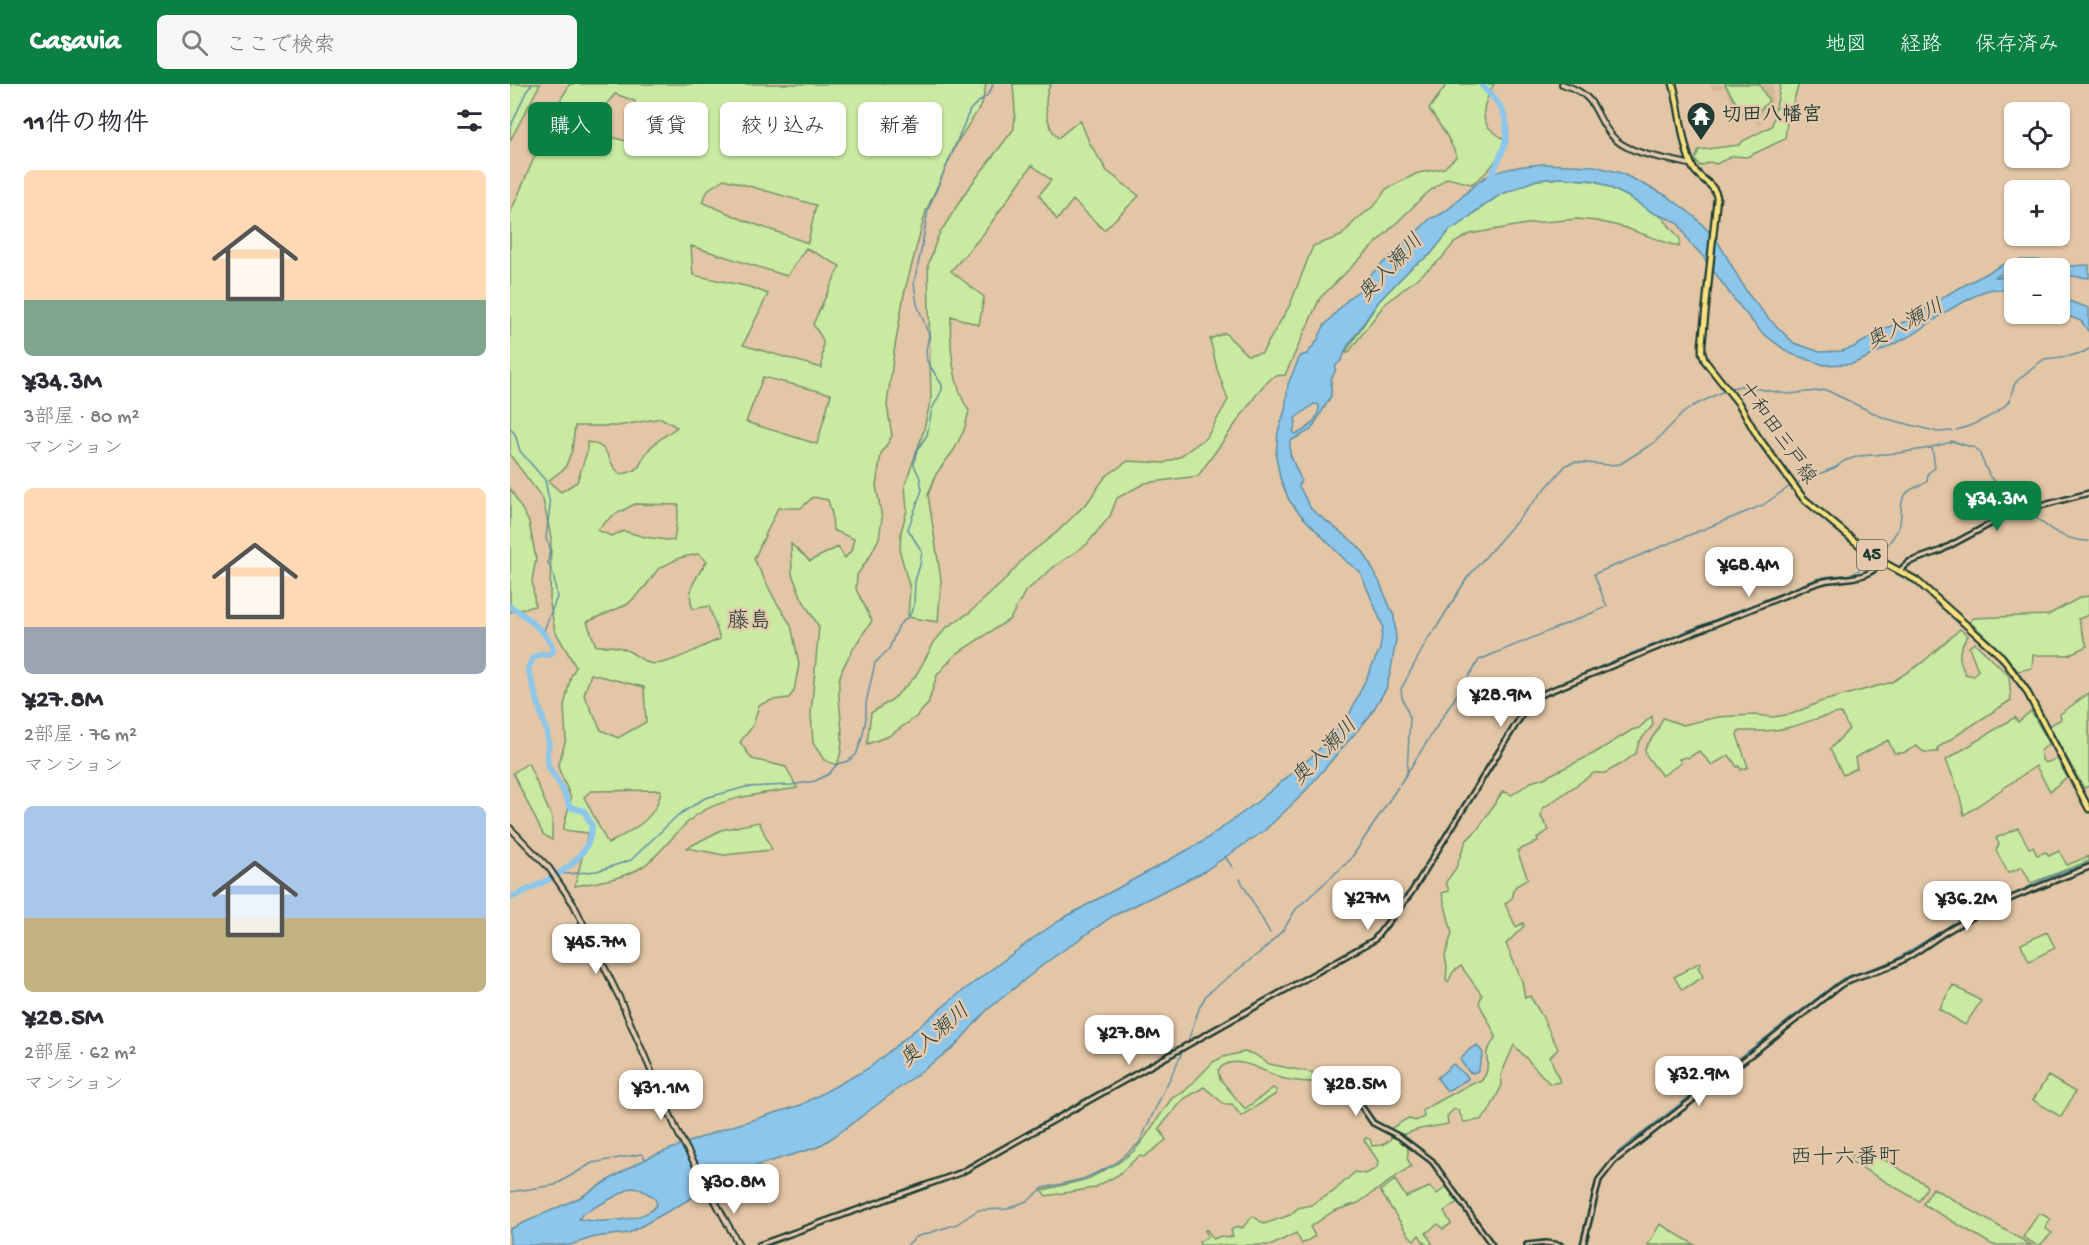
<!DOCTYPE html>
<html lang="ja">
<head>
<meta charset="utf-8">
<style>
	body { margin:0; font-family:"Gochi Hand","Klee One",sans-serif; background:#f7f7f7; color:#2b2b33; height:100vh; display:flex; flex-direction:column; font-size:22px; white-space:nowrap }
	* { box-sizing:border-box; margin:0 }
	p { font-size:20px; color:#7c7c81 }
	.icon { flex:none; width:33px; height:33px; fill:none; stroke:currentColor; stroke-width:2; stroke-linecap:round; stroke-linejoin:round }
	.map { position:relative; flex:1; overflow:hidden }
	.details { display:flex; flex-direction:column; background:#fff; width:510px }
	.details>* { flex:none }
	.guide { position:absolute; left:18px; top:18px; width:570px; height:54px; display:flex; gap:12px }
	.controls { position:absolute; left:1494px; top:18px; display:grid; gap:12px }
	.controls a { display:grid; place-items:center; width:66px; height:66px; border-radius:9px; background:#fff; box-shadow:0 2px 4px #0004; font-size:30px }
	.price { position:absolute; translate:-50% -51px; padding:0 14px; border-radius:12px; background:#fff; color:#222; font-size:20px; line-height:39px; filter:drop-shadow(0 2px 3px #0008) }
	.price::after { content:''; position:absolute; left:50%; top:36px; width:18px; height:14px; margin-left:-9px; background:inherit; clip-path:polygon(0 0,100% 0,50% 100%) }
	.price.selected { background:#0b8043; color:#fff }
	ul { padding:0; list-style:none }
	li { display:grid; align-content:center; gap:12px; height:318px; padding:0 24px }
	li span { display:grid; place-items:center; height:186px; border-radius:9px; color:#555 }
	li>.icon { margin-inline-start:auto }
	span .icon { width:108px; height:108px; fill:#fffc; stroke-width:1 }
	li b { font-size:26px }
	h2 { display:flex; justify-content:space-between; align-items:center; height:72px; padding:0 24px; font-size:26px }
	.chip { padding:0 21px; border-radius:9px; background:#fff; box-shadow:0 2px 4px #0004; font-size:21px; line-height:54px }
	.chip.selected { background:#0b8043; color:#fff }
	header { display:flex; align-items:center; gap:36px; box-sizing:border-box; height:84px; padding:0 30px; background:#0b8043; color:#fff }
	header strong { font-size:28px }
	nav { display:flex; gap:33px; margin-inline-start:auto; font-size:21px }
	.search { width:420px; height:54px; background:#f7f7f7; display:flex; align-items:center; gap:15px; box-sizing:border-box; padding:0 21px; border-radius:9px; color:#7c7c81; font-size:22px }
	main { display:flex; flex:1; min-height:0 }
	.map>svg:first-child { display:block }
</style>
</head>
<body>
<header>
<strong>Casavia</strong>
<div class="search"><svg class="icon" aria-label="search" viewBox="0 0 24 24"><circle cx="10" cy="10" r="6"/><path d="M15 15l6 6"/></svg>ここで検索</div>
<nav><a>地図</a><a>経路</a><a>保存済み</a></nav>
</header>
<main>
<section class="details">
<h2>11件の物件<svg class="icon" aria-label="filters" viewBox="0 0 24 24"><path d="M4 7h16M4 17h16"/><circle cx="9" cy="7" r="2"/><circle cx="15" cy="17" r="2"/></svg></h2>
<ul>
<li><span style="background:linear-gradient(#ffd9b3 70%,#7fa58c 0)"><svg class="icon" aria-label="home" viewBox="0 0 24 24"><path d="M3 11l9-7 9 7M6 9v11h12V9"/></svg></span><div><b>¥34.3M</b><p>3部屋 · 80 m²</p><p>マンション</p></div></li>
<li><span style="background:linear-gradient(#ffd9b3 75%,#9aa5b1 0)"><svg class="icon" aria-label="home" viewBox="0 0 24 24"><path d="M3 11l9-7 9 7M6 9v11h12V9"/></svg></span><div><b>¥27.8M</b><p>2部屋 · 76 m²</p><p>マンション</p></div></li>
<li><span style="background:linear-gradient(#a9c7e8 60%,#c2b280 0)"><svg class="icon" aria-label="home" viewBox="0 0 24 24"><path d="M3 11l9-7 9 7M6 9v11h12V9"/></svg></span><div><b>¥28.5M</b><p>2部屋 · 62 m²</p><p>マンション</p></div></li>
</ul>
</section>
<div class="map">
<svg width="1579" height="1161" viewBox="0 0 1579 1161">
	<rect width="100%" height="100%" fill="#e3c6a6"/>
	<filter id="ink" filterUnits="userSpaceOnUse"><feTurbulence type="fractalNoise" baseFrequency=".0167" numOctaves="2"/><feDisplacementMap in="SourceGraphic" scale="12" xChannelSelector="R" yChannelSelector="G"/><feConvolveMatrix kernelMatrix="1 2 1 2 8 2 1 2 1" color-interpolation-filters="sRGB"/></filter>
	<g filter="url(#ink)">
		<path fill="#d2b997" d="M1200,0H1263L1262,18L1250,42L1242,35H1232L1214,3L1203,7Z"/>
		<path fill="#caeaa2" stroke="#74946b" stroke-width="1.5" fill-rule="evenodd" d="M0,0H30L0,57Z
			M60,0H476L472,20L448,57L416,127L394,210L384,268L377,321L382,352L371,370L366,402L372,434L369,454L360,472L347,491L346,505L362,537C352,550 330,583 329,598C327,626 338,654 327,681L314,676L303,659L301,629L309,543L292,515L282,490L281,460L300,477L328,463L335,474L341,467L344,455L323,446L322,430L318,416L303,413L291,424H268L244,475L265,516L281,541L289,580L284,607L279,614L262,616L249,621L243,642L230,658L242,675L276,683L287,704C256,709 211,713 185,732C166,746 152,770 132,783C113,795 87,798 65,802L78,749L53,746L61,714L48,683L56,655L54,622L61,592L66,583L45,547L40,520L41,453L33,415L0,371V130L46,23ZM105,10L125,17L124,59L101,53L88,30ZM214,95L306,121L298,159L236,137L192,118L199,105ZM181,162L277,192L296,164L330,182L303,240L313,256L312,284L233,261L258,210L240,203L183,191ZM253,293L321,310L307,360L236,338ZM151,334L167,343C158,350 147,356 140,364C127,378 136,387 110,390C94,376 103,362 77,358V368L67,398L51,408L38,397L55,384L62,366L65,342H108ZM125,420L169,421L164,457L135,453L114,447L101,452L87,446L102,432ZM188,470L197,477C187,492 175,507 183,525L199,522L210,555C193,561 156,584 139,579C133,577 127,572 122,569C108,561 102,562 86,562L77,538L118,520L135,503L148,485L169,474ZM81,590L134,603L136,638L108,654L91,646L74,611ZM151,706C148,735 121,747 98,760L74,713L81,707Z
			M503,0H541C532,14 536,43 548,54L570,36L580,60L597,87L629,112L594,146L563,116L547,136L529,111L541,96L522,81L474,149L441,187L474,213L469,241L441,232C439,261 443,303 459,327L454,346L444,366L426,390L418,411L431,496L428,538L398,533L400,505L390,468L391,448L397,426L395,401L413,349L421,315L418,181L428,152L457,106L504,45L505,27Z
			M937,0H984C978,11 969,28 977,41C980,47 990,52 995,56C990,74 977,91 961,100L937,94L916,110L810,214L775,291L764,292L752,303L688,392L635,399L607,414L600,432L577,460L545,482L515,508L500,535L446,570L427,591L418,620L406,633L379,652L357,660L361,629L383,615L405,593L425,557L437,543L459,529L492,499L514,474L546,449L578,418L595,393L618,377L654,379L669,373L697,353L718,316L707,285L700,255L715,249L737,271L752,269L780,221L803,162L831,152L844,138L866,120L876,105L908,89L934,84L947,72L937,52L919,25Z
			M1215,0H1249L1259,17L1244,31L1237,34L1233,31Z
			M1271,0H1289L1277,37L1275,55L1237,73L1223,72L1206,80L1200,78L1190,82L1185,76L1189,66L1229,61L1233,57L1262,42Z
			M1051,94L1086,97L1117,112L1152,133L1170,155L1169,163L1113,143L1087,137L1067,135L1022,139L960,150L944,159L931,175L874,221L838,269H835L869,217L902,183L920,171L940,146L990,111L1026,96Z
			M0,404L19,438L26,475L22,496L25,522L0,528Z
			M1579,512V531L1568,535L1577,562L1558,571H1523L1522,584L1508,587L1493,569L1460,538L1463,534L1538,531L1571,513Z
			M1450,545L1458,552C1447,566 1448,574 1455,590L1464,592L1468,586L1459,563L1465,559L1499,592L1501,616L1427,664L1428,668C1419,669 1413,670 1407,662L1393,669H1384L1378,656L1345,674L1347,684L1333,691L1320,665L1339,645L1331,629C1312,631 1297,639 1280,643C1263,648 1245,647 1228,647L1227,651L1238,683L1231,686L1229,682L1227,683L1219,671L1202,681L1189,667L1178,674L1176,673L1169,675L1171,679L1152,692L1136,671L1135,664L1147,647L1153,634L1173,641L1208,633L1243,631L1263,633L1282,630L1310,618L1382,598L1412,579Z
			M1579,609V702L1574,704L1539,642L1551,635L1550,630Z
			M1521,627L1539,659L1531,667L1532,676L1535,679L1547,675L1557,693L1540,707L1526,682L1454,731L1449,708L1436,676L1505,633L1508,638Z
			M1142,632L1143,641L1129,658L1126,669L1113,679L1095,689H1084L1032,725L1031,733L1039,746L1027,754L1028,757L1007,767L1018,795L1006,802L1003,806V813L995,820L1006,843L1013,839L1014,842L996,860L1012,897L1015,914L1020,912L1032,932L1048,965L1040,973L1050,998L1040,1000L1004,961L991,991L992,1001L978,1029L970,1036L954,1038L948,1026L944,1025L937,1032L938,1040L910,1045L891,1051L880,1045L898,1034L905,1037L914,1033L913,1026L964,998H970C980,988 977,980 977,968L986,952L969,919L972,911L951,882L943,888L938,898L936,897L937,883L935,872L942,849L932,809L939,807L936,798L946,784L956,757L968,745L993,707L1002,711L1021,698L1034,694L1083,670L1122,646L1129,644Z
			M18,679L42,734V756L33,750L3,689Z
			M249,738L262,766L214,771L177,764L211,746Z
			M1508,744L1519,764L1523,763L1527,771L1536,768L1539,772L1549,767L1557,781L1579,772V777L1521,799L1512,783L1498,789L1486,766L1489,760L1486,754Z
			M1537,848L1545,864L1519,877L1511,860Z
			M1190,878L1191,881L1188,883L1193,893L1172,906L1164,893Z
			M1443,901L1471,917L1455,941L1429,925Z
			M734,968L744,970L759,980L809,990L820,984C829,998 831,1000 819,1012L816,1011L819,1002L818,998C802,998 792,999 775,995C756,990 725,966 708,986L710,995L735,1025L763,1004L766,1006V1010L731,1032L722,1020H714L694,1003L674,1015L649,1044L656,1056L634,1073L629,1072L608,1091L584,1104L536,1112L533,1108V1106L578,1095L609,1078L624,1067L633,1056L662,1014L674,1008L703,978L713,973Z
			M1538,992L1565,1008L1551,1033L1523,1016Z
			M881,1053C893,1054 901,1062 897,1074L901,1082L848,1119L824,1127L800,1143L805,1152L792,1160L786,1149L762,1161H690L689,1158L698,1153L695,1146H697L703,1155L711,1152L716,1154L723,1152L721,1146L728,1142L732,1144L743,1132L754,1140L780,1131L788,1124L801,1121L823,1108L845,1088L856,1090L867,1084L868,1077L854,1056L856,1054L860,1055L862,1062L872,1061L880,1056Z
			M1351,1062L1415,1100L1417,1103L1409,1117L1340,1077L1348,1063Z
			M885,1096L896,1113L920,1103L927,1110L937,1102L947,1118L934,1127L941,1140L933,1145L928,1140L916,1149L923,1161H916L909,1151L904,1156L898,1150L870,1107Z
			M1423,1104L1521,1161H1483L1413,1120Z
			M1529,1129L1541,1135L1535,1144L1542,1149L1530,1161H1526L1513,1153Z
			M1150,1140L1185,1161H1138Z"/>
		<path fill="#8cc6eb" stroke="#608fa2" stroke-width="1.5" fill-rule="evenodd" d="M1033,80L1085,82L1111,89L1157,112L1184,132L1207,156L1238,210L1260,236L1284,259L1310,268L1332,267L1344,263L1376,244L1397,237L1440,209L1492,181L1509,176H1527L1549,177L1558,182L1579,181V194L1550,191V184H1504V186L1484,193L1504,194V208L1483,205L1472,208L1439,226L1404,250L1354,275L1342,280L1314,281L1279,269L1251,248L1223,214L1192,171L1180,159L1170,142L1165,137L1143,129L1117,112L1086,97L1051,94L1026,96L990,111L966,127L954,138L940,146L920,171L902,183L869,217L837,263L831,277L826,281L825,288L821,295V312L801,346L780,357V370L791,396L789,402L801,425L846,460L854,469L869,497L884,532L886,556L881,586L876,605L859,633L791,712L754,747L693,788L603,832L538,877L477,926L445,962L328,1050L308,1063L232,1086L119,1149L85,1153L60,1161H0V1145L71,1113L120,1083L140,1073L213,1045L291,1021L359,984L446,912L525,853L555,833L692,758L746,719L806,669L839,631L870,565L873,542L850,488L837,478L789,429L779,416L770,394L766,372L768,348L775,326L778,300L790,272L797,270L807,257L814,242L840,213L850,206L854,197L921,134C939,131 957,104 974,94C991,84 1014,82 1033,80ZM804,320L809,321C810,334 797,347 785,350L783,347L786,340L785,334ZM121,1104L130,1105L144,1113L147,1120C137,1138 87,1139 69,1135L72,1130Z
			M1550,214L1579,224V248L1571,237L1550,229Z
			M967,961L973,969L968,987L963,989L959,988L950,976L960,965Z
			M943,980L958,993V995L937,1007L927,994Z"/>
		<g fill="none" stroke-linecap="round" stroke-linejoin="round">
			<path stroke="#608fa2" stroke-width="1.5" d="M0,44L16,8L22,0
				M1221,304L1231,302L1278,310L1316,306L1374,334L1428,348L1442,347
				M0,344L5,350L10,367L35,396L40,421L36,455L40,463L38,479L43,489L47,513L33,549
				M1446,346C1460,343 1494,328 1500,315C1503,308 1502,302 1507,297L1534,275L1560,272L1574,268L1579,265
				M1441,357L1465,364L1468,366L1480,393L1513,422
				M1288,399L1326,383L1334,377L1349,372L1388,369L1421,364
				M1518,426C1535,443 1554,457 1579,457
				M1370,470C1376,462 1385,453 1389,443C1393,432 1388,420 1396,410C1400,404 1411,402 1417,398L1418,389L1425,384L1422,363L1442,358
				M1313,493L1343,490L1361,477
				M1097,523L1084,490L1253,421L1279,403
				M1120,570L1309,494
				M897,688L900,634L892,613L891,605L919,553L925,546L957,494L1056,381L1065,378L1099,381L1110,380L1145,358L1172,330L1183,322L1214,307
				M967,698L1022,612L1111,574
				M890,700L969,576L1094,524
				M715,773L723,784
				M49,789L58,790L87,787L121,776L167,732L195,714L236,703L281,701L305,697L319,690L327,680L338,677L346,671L352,654L356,635V619L365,579L379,565L389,541L400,531L404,520L405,497L410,481L412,468L398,445L412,406L410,394L404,381L406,368L417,351L422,325L432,306V301L417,277L416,266L419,251L407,220L404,199L411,167L418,126L460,26C468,16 480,14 483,0
				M730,795L760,849
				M1385,876L1444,839L1537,794L1579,779
				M678,957L690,922L697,910L754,865L774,845L786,825L840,776L888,703
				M0,1108L45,1101L82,1079L131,1070L136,1075
				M397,1161L406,1153L447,1140L468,1126L497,1125L519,1116L533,1104L573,1095L603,1081L629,1059L673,967
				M1070,1161L1086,1095L1109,1067L1333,894L1378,879"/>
			<path stroke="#8cc6eb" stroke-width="6" d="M971,0C977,8 985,14 990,22C1006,48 990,74 978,98
				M0,522C13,530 42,552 43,567L40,571L32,570L23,574L18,585L37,649L39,660L37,669L38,682L52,704L60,723L74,727L82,742C80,782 30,800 0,814"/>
			<g stroke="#1f3d34" stroke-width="8">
				<path id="tertiary" d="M1390,486L1399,478L1430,467L1497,431L1579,409
					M836,1000L863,1039L890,1053L922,1077L982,1161
					M249,1161L450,1089L864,856L901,809L1018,621L1025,613L1293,504C1302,501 1311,497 1320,496C1343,493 1355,496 1373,478
					M1017,1161L1036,1159L1050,1161
					M1073,1161L1089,1096L1104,1077L1329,902C1347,889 1370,889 1389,878C1409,868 1427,852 1448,841C1489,817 1534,801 1579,783"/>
			</g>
			<g stroke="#1f3d34" stroke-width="8">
				<path id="secondary" d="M1052,0C1093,13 1081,33 1106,56C1123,71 1160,75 1182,81
					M0,744L39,784L64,821L109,913L168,1049L229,1161"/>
			</g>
			<g stroke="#1f3d34" stroke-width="9">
				<path id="primary" d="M1163,0C1171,28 1171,57 1183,84C1189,95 1204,99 1207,113L1192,261V268L1195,277L1229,320L1248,353L1293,414L1365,474L1406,496L1492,573L1516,606L1579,725"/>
			</g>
			<use href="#tertiary" stroke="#e6c9ad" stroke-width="3"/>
			<use href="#secondary" stroke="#e6c9ad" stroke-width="4"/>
			<use href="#primary" stroke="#fae180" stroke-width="4.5"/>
		</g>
	</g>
	<defs>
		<g id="temple-pin" transform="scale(1.5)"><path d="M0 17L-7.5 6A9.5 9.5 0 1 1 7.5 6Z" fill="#1f3d34" stroke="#e6c9ad"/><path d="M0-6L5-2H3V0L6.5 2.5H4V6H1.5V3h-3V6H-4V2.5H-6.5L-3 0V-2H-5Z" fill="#fff"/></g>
	</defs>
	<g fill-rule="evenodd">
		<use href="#temple-pin" x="1191" y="32"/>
	</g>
	<g text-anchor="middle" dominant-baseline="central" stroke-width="5" stroke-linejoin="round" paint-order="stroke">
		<rect fill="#e6c9ad" stroke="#5b6758" stroke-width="1.5" x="1347" y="456" width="30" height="30" rx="4.5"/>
		<g font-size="18" font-weight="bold" fill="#1f3d34">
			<text x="1362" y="471">45</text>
		</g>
		<g font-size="20" font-weight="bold" fill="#1f3d34" stroke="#e6c9ad" text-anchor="start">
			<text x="1212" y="32">切田八幡宮</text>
		</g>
		<g font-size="20" fill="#1f3d34" stroke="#e6c9ad">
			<text transform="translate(1266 350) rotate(55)">十和田三戸線</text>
		</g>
		<g font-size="21" font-style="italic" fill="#24443d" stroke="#e6c9ad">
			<text transform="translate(882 185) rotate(-47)">奥入瀬川</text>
			<text transform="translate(1396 242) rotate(-28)">奥入瀬川</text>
			<text transform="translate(816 669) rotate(-46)">奥入瀬川</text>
			<text transform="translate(426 953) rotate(-41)">奥入瀬川</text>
		</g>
		<g font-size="22" fill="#1f3d34" stroke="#e6c9ad">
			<text x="239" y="539">藤島</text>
			<text x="1335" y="1075">西十六番町</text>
		</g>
	</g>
</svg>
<div class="controls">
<a><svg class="icon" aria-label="locate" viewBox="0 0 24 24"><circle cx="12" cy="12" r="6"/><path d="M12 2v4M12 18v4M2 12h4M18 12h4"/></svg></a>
<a>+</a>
<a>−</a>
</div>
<b class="price selected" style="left:1487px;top:448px">¥34.3M</b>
<b class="price" style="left:1239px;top:514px">¥68.4M</b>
<b class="price" style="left:991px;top:644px">¥28.9M</b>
<b class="price" style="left:858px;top:847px">¥27M</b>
<b class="price" style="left:1457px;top:848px">¥36.2M</b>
<b class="price" style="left:86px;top:891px">¥45.7M</b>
<b class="price" style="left:619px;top:982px">¥27.8M</b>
<b class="price" style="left:1189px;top:1023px">¥32.9M</b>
<b class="price" style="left:846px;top:1033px">¥28.5M</b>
<b class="price" style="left:151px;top:1037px">¥31.1M</b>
<b class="price" style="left:224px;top:1131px">¥30.8M</b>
<div class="guide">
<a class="chip selected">購入</a>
<a class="chip">賃貸</a>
<a class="chip">絞り込み</a>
<a class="chip">新着</a>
</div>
</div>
</main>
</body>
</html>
